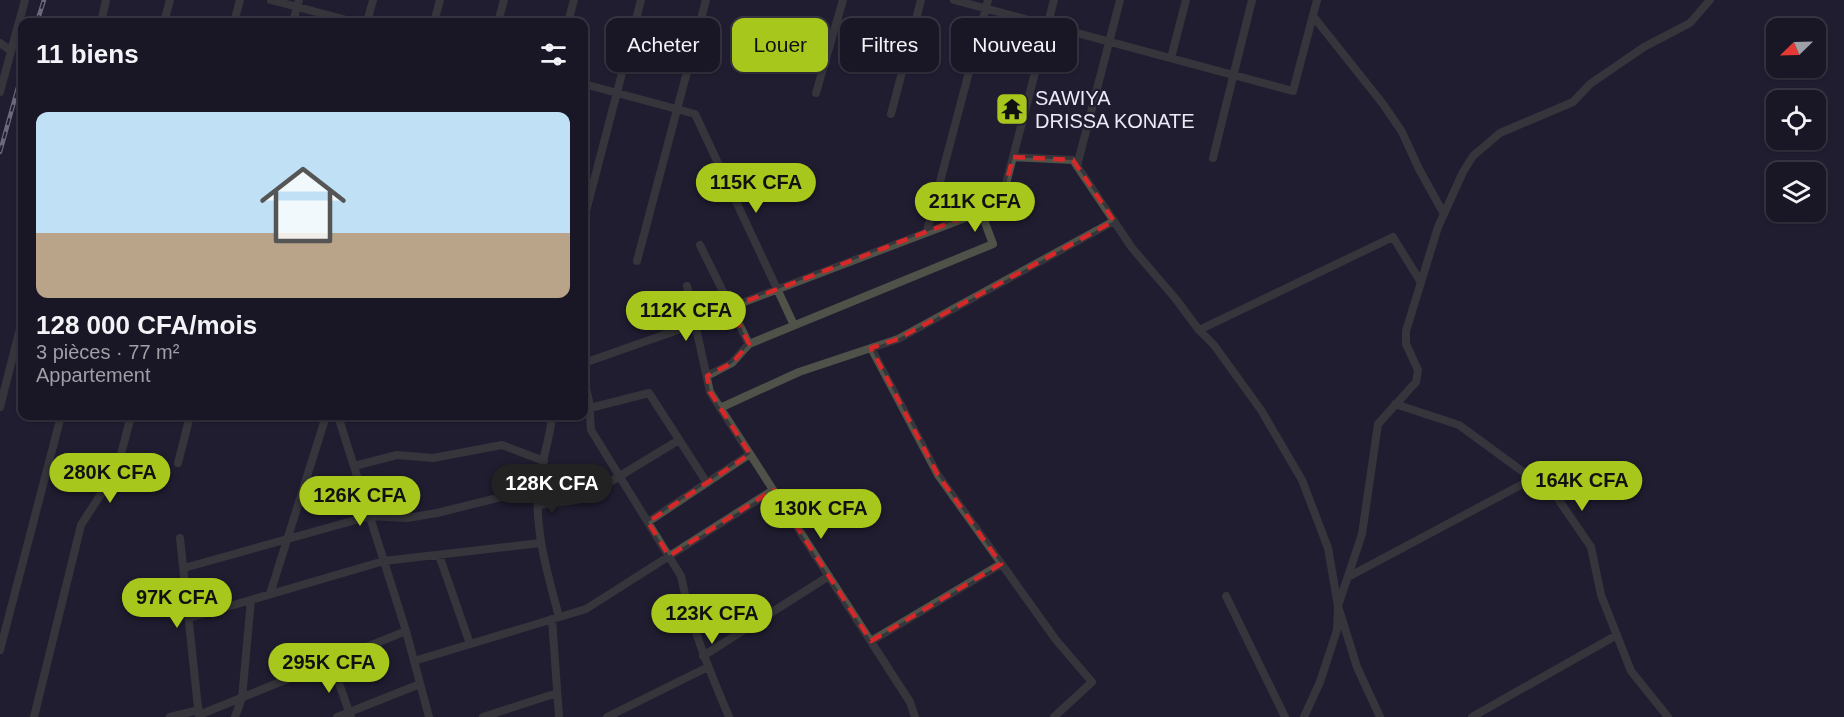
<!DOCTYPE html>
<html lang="fr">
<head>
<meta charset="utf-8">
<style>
	body { margin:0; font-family:Arial,sans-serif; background:#262332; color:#f1f3f6; height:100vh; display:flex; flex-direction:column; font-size:22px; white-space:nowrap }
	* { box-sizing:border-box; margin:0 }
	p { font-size:20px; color:#9f9fa7 }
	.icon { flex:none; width:33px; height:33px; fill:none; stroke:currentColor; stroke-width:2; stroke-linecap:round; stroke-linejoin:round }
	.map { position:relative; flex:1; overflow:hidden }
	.side { position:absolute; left:18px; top:18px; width:570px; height:402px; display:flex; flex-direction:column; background:#191625; border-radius:12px; box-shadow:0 2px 4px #0004,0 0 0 2px #373542 }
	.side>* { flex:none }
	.hud { position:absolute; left:606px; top:18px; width:570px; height:54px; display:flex; gap:12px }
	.needle { width:39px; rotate:247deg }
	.tools { position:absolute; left:1766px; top:18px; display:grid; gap:12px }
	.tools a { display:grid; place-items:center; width:60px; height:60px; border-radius:12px; background:#191625; box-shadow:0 2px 4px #0004,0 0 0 2px #373542; font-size:30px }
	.price { position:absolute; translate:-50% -51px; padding:0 14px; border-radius:21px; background:#a8c71d; color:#111; font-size:20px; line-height:39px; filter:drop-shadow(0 2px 3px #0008) }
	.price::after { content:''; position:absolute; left:50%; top:36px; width:18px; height:14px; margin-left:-9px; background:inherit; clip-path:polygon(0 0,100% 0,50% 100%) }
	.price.active { background:#222; color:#fff }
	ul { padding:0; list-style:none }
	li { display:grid; align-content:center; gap:12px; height:318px; padding:0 18px }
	li span { display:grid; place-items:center; height:186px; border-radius:12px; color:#555 }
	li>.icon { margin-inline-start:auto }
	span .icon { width:108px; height:108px; fill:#fffc; stroke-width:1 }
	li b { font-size:26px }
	h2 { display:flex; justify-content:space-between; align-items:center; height:72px; padding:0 18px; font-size:26px }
	.pill { padding:0 21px; border-radius:12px; background:#191625; box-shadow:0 2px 4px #0004,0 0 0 2px #373542; font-size:21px; line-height:54px }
	.pill.active { background:#a8c71d; color:#111 }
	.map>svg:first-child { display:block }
</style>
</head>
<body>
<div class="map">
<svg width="1844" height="717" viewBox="0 0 1844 717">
	<rect width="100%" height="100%" fill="#211d31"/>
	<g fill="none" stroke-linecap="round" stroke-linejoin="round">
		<path stroke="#4f5248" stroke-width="8" d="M271,0L354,22
			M954,0L1293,91L1317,0
			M1313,16L1383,104L1402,132L1419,169L1444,214
			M101,22L106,0
			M164,22L170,0
			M234,22L240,0
			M293,22L299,0
			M367,22L373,0
			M434,22L440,0
			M498,22L504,0
			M568,22L574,0
			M0,43L11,51
			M1171,58L1186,0
			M584,84L695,114L794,325
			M0,92L25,0
			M816,93L843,0
			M891,114L921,0
			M1013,157L1073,160L1132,248L1175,298L1199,330L1214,345L1261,410L1302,480L1328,548L1338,606L1357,667L1380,717
			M1213,158L1252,0
			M1077,166L1120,0
			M584,219L641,0
			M927,231L988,0
			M700,245L749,344
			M637,261L706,0
			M687,286L710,392L910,702L915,717
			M731,307L981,212L1001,203L1054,0
			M1199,330L1393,237L1420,281
			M871,348L938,475L1056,640L1092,682L1054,717
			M584,363L695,324
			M707,376L732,363L749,344L993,244L981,212
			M584,380L589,401L591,430L681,576C691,627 709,669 729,717
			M1395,404L1459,425L1556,496L1591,547L1601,595L1631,671L1668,717
			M0,407L22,321
			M590,408L649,393L707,483
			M720,408L799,372L898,339L1114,221
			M338,416L406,631L429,717
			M552,416C550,441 540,464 538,489C535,533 548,575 559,617
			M178,463L190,416
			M354,466L397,455L433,458L502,445L544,461
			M539,505L582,499L679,440
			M648,522L750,454
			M180,538L199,717
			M439,555L470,644
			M184,568L370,516L407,518L437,513L538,488
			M1348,577L1532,479
			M270,594L326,416
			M1226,596L1285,717
			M189,618L384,561L540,543
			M552,619L559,717
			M871,641L1001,564
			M0,650L61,416
			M703,656L829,576
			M331,661L351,717
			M414,661L586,609L773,490
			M199,715L406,631
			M34,717L81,525L117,469L131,416
			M170,717L199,710
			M235,717L242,698L251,600
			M337,717L420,684
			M483,717L557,693
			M607,717L708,667
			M1304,717L1320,682L1337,630L1338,606L1362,534L1378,424L1416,382L1418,370L1406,344V331L1438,227L1463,172L1473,156L1500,133L1573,102L1590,84L1644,47L1690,23L1710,0
			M1472,717L1617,635"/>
		<g stroke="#c7c6d4" stroke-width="4.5">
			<path id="rail" d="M37,22L44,0
				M0,152L22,73"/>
		</g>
		<use href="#rail" stroke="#211d31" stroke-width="2" stroke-dasharray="7" stroke-linecap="butt"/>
	</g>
	<path d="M0 0H1844V717H0ZM1013,157L1073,160L1114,221L898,339L871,348L938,475L1001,564L871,641L773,490L669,556L648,522L750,454L710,392L707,376L732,363L749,344L731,307L1001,203Z" fill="#211d31" fill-opacity=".55" fill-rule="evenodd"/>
	<path fill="none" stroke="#d62828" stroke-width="4.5" stroke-dasharray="12 8" stroke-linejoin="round" d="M1013,157L1073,160L1114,221L898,339L871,348L938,475L1001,564L871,641L773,490L669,556L648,522L750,454L710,392L707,376L732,363L749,344L731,307L1001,203Z"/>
	<defs>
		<g id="temple-square" transform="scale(1.725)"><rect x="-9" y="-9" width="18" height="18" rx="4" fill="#a8c71d" stroke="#211d31"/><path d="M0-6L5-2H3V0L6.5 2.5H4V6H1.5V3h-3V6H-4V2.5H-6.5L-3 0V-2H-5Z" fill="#111"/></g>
	</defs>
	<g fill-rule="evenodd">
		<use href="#temple-square" x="1012" y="109"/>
	</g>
	<g text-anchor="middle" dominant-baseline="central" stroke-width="4.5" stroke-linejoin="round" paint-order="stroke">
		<g font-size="20" fill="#ebeaf7" stroke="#211d31" text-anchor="start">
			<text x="1035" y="98">SAWIYA<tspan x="1035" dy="23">DRISSA KONATE</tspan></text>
		</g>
	</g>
</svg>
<div class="tools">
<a><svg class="needle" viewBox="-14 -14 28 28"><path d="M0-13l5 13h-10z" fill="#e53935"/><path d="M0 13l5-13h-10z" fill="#9f9fa7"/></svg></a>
<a><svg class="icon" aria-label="locate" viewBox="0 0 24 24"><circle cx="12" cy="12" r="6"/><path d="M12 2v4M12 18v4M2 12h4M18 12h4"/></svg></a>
<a><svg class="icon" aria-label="layers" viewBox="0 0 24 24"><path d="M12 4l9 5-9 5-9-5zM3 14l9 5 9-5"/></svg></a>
</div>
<b class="price" style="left:756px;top:214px">115K CFA</b>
<b class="price" style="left:975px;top:233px">211K CFA</b>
<b class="price" style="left:686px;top:342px">112K CFA</b>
<b class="price" style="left:110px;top:504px">280K CFA</b>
<b class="price" style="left:1582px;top:512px">164K CFA</b>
<b class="price active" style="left:552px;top:515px">128K CFA</b>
<b class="price" style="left:360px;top:527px">126K CFA</b>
<b class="price" style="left:821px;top:540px">130K CFA</b>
<b class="price" style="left:177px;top:629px">97K CFA</b>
<b class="price" style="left:712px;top:645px">123K CFA</b>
<b class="price" style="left:329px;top:694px">295K CFA</b>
<div class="hud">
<a class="pill">Acheter</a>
<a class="pill active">Louer</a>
<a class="pill">Filtres</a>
<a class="pill">Nouveau</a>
</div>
<section class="side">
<h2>11 biens<svg class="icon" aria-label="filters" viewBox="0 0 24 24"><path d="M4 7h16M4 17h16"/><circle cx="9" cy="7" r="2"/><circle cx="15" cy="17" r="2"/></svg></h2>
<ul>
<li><span style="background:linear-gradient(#bfe0f5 65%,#b9a48a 0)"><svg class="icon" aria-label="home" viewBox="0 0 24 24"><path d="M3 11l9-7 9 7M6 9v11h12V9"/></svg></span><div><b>128 000 CFA/mois</b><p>3 pièces · 77 m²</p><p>Appartement</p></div></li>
</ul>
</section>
</div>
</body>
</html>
